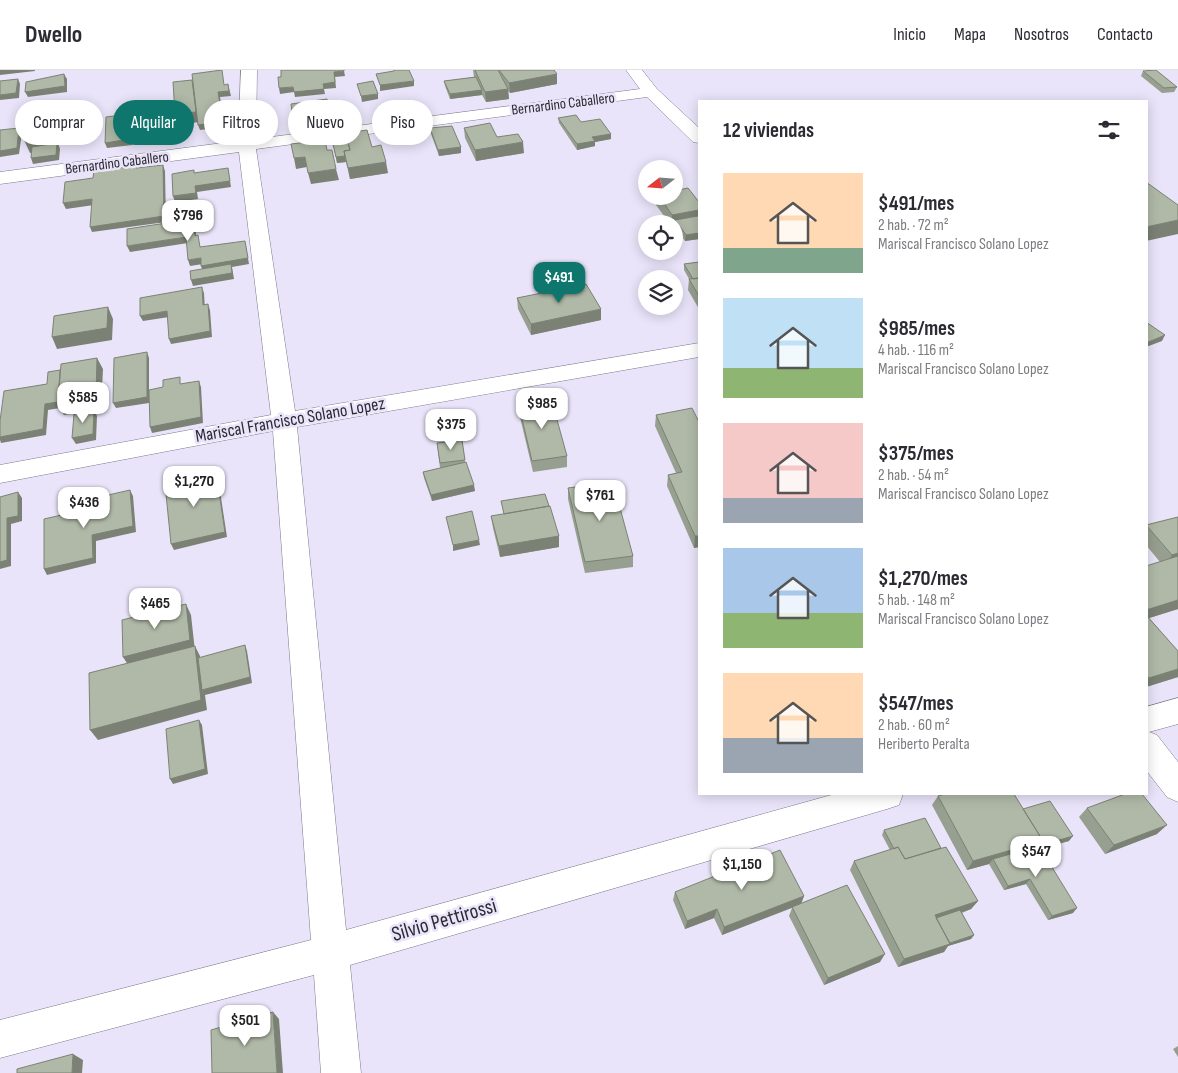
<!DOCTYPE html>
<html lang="es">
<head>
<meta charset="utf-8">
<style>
	body { margin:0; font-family:"Sofia Sans Condensed",sans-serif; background:#f7f7f7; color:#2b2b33; height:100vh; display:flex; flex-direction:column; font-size:19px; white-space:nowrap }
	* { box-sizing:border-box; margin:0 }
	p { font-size:16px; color:#7c7c81 }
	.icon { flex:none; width:28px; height:28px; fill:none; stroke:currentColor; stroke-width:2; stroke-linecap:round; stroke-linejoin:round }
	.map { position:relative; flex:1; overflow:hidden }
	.side { position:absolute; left:698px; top:30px; width:450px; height:695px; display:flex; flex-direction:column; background:#fff; border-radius:0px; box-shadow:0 2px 12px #0003 }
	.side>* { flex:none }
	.hud { position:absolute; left:15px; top:30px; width:475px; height:45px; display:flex; gap:10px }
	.needle { width:32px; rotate:253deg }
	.tools { position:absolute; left:638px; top:90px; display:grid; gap:10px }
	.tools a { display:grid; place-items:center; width:45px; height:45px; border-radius:50%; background:#fff; box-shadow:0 2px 12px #0003; font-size:25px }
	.price { position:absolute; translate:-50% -42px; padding:0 11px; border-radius:10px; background:#fff; color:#222; font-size:16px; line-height:32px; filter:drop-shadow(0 1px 2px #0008) }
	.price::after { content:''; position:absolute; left:50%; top:30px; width:15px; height:11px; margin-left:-8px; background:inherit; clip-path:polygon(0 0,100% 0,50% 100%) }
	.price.selected { background:#0f766e; color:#fff }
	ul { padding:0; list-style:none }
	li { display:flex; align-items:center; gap:15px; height:125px; padding:0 25px }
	li span { display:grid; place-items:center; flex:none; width:140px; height:100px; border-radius:0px; color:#555 }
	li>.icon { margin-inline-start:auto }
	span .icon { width:60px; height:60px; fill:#fffc; stroke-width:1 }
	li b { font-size:21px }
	h2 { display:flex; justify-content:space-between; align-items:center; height:60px; padding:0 25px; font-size:21px }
	.tag { padding:0 18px; border-radius:22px; background:#fff; box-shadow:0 2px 12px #0003; font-size:18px; line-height:45px }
	.tag.selected { background:#0f766e; color:#fff }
	header { display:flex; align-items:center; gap:30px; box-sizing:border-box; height:70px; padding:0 25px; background:#fff; border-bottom:1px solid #e1e1e2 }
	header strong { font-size:24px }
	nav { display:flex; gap:28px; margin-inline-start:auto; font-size:18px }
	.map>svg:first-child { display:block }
</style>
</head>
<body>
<header>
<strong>Dwello</strong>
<nav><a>Inicio</a><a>Mapa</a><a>Nosotros</a><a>Contacto</a></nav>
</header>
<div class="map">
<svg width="1178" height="1003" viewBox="0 0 1178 1003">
	<rect width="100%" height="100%" fill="#e9e4f9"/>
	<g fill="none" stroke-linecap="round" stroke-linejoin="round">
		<g stroke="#7d798b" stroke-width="1">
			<path id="minor" d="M241,0H257L256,69L640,19L626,0H642L657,19L699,58V73L693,72L647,27L256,79L295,341L699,273V287L297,357L346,860L835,724H903L899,735L887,739L350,895L361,1003H321L314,905L0,988V950L311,870L273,361L0,413V395L271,345L239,82L0,114V102L238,71Z
				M1178,628V654L1149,662L1157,665L1178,692V732L1167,727L1146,700V637Z"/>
		</g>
		<use href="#minor" fill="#fff" fill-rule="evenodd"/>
	</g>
	<path fill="#979f90" d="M473,0H498L500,2L499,0L557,4V14L510,23L508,21L509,29L486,32L482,25L450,29L445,16L444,11L474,7Z
		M1143,1L1177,17L1174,22L1162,23L1141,6Z
		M558,48L581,52L611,64V69L595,72V76L577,80L559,53Z
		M430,58L461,77V83L439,86L431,64Z
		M464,58L497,67L524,83L476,91L465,68Z
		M346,63L372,77L388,103L350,109L346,92L337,93L332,70L347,69Z
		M657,126H674L699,140V169L685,171L674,156V154H670L656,135Z
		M699,192V239L688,220L689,209L684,200V194Z
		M517,228L601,250L531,265L518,239Z
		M518,332L567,386V397L533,402L519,343Z
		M656,345L699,352V477L694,478L667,416L668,405L676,403L655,356Z
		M462,370L465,392L475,421L432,431L424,408L423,402L440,398L437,373Z
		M568,418L633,486V497L585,503L568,429Z
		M501,431L559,466V477L500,487L493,458L491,446L504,444Z
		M1178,447V539L1149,548L1178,581V607L1146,617V496L1160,492L1146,475V455Z
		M938,726L1023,739L1069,771L1041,779L1073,843L1048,850L1026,814L1004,820L989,794L967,800L932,735Z
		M1087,738L1157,764L1105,784L1079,747Z
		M884,760L941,778L978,831L971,839L962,843L974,865L971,869L948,876L944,882L898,897L850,800L854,791L890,780L882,765Z
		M675,822L804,826L801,834L880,892L824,915L789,846L792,838L722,865L714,848L685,859L673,830Z
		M1178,976V987L1173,979Z"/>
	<path fill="#7b8275" d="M0,0H35V1L0,5Z
		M344,1L345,6L335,7L336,18L324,19L323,14L334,2Z
		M64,4L67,9V22L28,27L25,22Z
		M557,4V14L510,23L509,13Z
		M18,9L20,14L19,28L0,30V25Z
		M192,10L195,20L199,52L179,55L175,44Z
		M414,11V16L380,21V15Z
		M228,14L231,26L220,27L225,57L200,60L198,55L218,22Z
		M293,17L324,19L325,24L295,27L294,22L280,24L279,18Z
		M508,19L509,29L486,32L485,22Z
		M482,20V25L450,29V24Z
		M378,24V29L362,32L361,26Z
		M92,36L94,41L93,68L58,73L60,79L59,90L33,94L31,88L57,79L30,83L25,72L56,37L60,48Z
		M130,44L132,49V75L107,78L105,73Z
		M331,44L332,50L294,55L293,50Z
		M19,58L22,63L19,84L0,87V81Z
		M611,64V69L595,72V76L577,80V74L592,67Z
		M523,72L524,83L476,91L475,80Z
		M461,77V83L439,86L438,80Z
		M345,86L346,92L337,93L336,87Z
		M305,87L307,97L296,99L294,88Z
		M386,92L388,103L350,109L348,98Z
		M163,95L165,101L166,152L92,162L90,157Z
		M228,98L231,117L197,122L198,129L175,132L173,126Z
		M336,99L339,110L311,114L308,103Z
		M92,129L94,135L66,139L63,133Z
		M699,140V151L675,150L674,156V154H672V145Z
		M193,149L195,155L197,172L195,166Z
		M1178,150V164L1146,171V157Z
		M699,163V169L685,171L686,165Z
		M186,167L188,173L130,182L127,176Z
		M245,171L249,194L232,197L234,209L193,216L191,210L203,202L201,196Z
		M201,188L203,194L190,196L188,190Z
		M202,217L204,223L205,241L203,235Z
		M208,234L210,240L212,267L171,274L169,269Z
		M108,237L113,249L112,270L57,279L52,267Z
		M601,239V250L531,265V254Z
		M167,241L169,247L143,251L140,246Z
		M1165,265L1162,271L1146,277V273Z
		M147,282L149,288V333L116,338L113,333Z
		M97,288L103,299L101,338L64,345L60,338L48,340L46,365L1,373L0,370V367L45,334Z
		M199,311L201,317L203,353L152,363L150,357Z
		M94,340L97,346L96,370L76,374L72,368Z
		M216,402L218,408L227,467L174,480L171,474Z
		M474,415L475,421L432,431L431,425Z
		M130,420L133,426L136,462L96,471V493L47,505L44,499L92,465Z
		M18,422L22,428V451L11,454V496L0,499V492L7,448Z
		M559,466V477L500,487L499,476Z
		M695,466H699V477L694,478Z
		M479,470L480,475L453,481V475Z
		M1178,483V492L1164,496L1172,485Z
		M1178,530V539L1146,549V540Z
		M186,534L191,545L195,581L130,598L123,587Z
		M245,575L247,581L252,613L205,625L207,640L98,670L90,660L195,576L200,586L204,620Z
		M1178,599V607L1146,617V613L1149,608Z
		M199,650L202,655L208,704L173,714L170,709Z
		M1167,755L1157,764L1105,784L1114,775Z
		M1073,766L1069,771L1035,780L993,789L989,794L967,800L973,791L1043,771Z
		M1030,809L1026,814L1004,820L1008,816Z
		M804,826L801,834L722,865L724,857Z
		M978,831L971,839L933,852L935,845Z
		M1077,838L1073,843L1048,850L1052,846Z
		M717,839L714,848L685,859L687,851Z
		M974,865L971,869L948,876L944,882L898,897L904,889Z
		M885,884L880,892L824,915L828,908Z
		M273,942L279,949L283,1003H277Z
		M73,984L83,990L82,1003H72Z"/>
	<path fill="#b0b9a7" stroke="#7b8275" d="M222,0L224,15L228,14L229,21L218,22L223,52L198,55L192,4Z
		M281,0H344V1L334,2L335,12L323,14L324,19L294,22L293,17L279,18L278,7H281Z
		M394,0H409L414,11L380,15L376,4L394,1Z
		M475,0H498L508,19L485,22Z
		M499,0H554L557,4L509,13Z
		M1156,0L1177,17L1164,18L1143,1Z
		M64,4L65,16L25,22L26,12Z
		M476,7L482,20L450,24L444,11Z
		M18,9L16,23L0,25V11Z
		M192,10L196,42L175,44L173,12Z
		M373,11L378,24L361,26L357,14Z
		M327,29L331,44L293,50L291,34Z
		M92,36L91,63L56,68L58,40Z
		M56,37L53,68L25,72L29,41Z
		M130,44V69L105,73L106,47Z
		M576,45L581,52L600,49L611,64L592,67L595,71L577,74L558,48Z
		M490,53L497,67L518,64L523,72L475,80L464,58Z
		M452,56L461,77L438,80L430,58Z
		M19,58L17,78L0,81V60Z
		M367,60L372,77L381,75L386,92L348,98L344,81L350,80L346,63Z
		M347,69L350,80L344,81L345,86L336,87L332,70Z
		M325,70L327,80H332L336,99L308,103L305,87L294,88L291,74Z
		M57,73L56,85L31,88L32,77Z
		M163,95L164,146L90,157L92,129L63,133L65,112L93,108L94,101L137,96L136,98Z
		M228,98L230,111L195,116L196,123L173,126L172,104L194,100V103Z
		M674,110L681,119L674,121Z
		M1146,112L1178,135V150L1146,157Z
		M688,118L699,132V140L672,145L659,126H674V121Z
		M698,146L699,147V163L686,165L675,150Z
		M193,149L195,166L198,165L200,177L245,171L248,188L201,196V188L188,190L186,167L127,176V159Z
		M699,192V208L693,209L684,194Z
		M231,194L232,203L191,210L190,201Z
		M699,208V226L689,209Z
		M586,214L601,239L531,254L517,228Z
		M202,217L203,235L208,234L210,261L169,269L167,241L140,246V228Z
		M108,237L107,258L52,267L54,246Z
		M1146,252L1165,265L1146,273Z
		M147,282V327L113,333L114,288Z
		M97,288L96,326L58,333L61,294Z
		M60,300L58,332L45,334L43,359L0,367V351L4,321L47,314L48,302Z
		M180,307V314L199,311L201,347L150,357L149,320L163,317V310Z
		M551,328L567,386L532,391L518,332Z
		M692,338L699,352V466H695L668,405L682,402L656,345Z
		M94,340L93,364L72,368L74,344Z
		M462,370L465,390L440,393L437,373Z
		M466,392L474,415L431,425L423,402Z
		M216,402L225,462L171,474L165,414Z
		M613,412L633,486L585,492L568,418Z
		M130,420L133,456L92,465L93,488L44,499V449L92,438L91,429Z
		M18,422V446L7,448V490L0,492V427Z
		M545,424L549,436L504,444L501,431Z
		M550,436L559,466L499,476L491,446Z
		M472,441L479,470L453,475L446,447Z
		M1178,447V483L1172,485L1146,455Z
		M1178,486V530L1146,540V496Z
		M186,534L190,570L123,587L122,550Z
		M1146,545L1178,581V599L1149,608L1146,605Z
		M245,575L250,607L202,620L198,588Z
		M195,576L201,630L90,660L89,603Z
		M199,650L205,699L170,709L166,659Z
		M945,724H1014L1043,771L973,791L938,726Z
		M1125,724H1142L1167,755L1114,775L1087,738Z
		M1050,731L1073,766L1039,776L1043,771L1023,739Z
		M925,748L941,778L905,789L898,777L894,779L884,760Z
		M1039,776L1077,838L1052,846L1030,809L1008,816L993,789Z
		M898,777L905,789L946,777L978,831L935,845L950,874L904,889L854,791Z
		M780,780L804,826L724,857L717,839L687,851L675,822Z
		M847,815L885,884L828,908L792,837Z
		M960,840L974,865L950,873L936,848Z
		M273,942L277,1003H212L211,960Z
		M73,984L72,1003H17V999Z"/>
	<g text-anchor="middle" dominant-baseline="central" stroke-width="5" stroke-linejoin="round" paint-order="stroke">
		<g font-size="15" fill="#2b2931" stroke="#e9e4f9">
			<text transform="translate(563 34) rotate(-7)">Bernardino Caballero</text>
			<text transform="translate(117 93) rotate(-7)">Bernardino Caballero</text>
		</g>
		<g font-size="18" fill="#2b2931" stroke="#e9e4f9">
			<text transform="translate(290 350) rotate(-10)">Mariscal Francisco Solano Lopez</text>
		</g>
		<g font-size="21" fill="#2b2931" stroke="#e9e4f9">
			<text transform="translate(444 850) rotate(-16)">Silvio Pettirossi</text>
		</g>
	</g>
</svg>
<div class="tools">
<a><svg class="needle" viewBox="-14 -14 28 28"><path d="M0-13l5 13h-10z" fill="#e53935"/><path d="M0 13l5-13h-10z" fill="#7c7c81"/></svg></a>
<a><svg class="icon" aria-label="locate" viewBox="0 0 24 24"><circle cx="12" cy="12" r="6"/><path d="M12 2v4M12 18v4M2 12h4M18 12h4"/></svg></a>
<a><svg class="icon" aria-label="layers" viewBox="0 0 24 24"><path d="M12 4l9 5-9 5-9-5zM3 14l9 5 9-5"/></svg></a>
</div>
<b class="price" style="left:188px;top:172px">$796</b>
<b class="price selected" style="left:559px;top:234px">$491</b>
<b class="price" style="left:83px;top:354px">$585</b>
<b class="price" style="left:542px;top:360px">$985</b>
<b class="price" style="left:451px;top:381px">$375</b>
<b class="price" style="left:194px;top:438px">$1,270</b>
<b class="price" style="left:600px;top:452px">$761</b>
<b class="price" style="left:84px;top:459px">$436</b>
<b class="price" style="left:155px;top:560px">$465</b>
<b class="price" style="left:1036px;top:808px">$547</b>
<b class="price" style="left:742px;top:821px">$1,150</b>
<b class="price" style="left:245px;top:977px">$501</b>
<div class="hud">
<a class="tag">Comprar</a>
<a class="tag selected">Alquilar</a>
<a class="tag">Filtros</a>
<a class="tag">Nuevo</a>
<a class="tag">Piso</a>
</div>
<section class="side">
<h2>12 viviendas<svg class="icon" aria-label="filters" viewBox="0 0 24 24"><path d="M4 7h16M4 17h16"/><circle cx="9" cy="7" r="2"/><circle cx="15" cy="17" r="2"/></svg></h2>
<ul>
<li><span style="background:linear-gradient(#ffd9b3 75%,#7fa58c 0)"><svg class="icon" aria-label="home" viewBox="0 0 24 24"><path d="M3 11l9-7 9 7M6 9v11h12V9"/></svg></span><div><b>$491/mes</b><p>2 hab. · 72 m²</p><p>Mariscal Francisco Solano Lopez</p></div></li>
<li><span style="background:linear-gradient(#bfe0f5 70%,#8fb573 0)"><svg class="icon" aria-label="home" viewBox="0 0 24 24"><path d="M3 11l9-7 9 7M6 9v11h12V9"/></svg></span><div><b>$985/mes</b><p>4 hab. · 116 m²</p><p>Mariscal Francisco Solano Lopez</p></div></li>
<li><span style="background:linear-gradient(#f6c9c9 75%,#9aa5b1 0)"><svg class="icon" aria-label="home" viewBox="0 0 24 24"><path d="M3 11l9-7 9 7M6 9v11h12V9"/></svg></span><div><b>$375/mes</b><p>2 hab. · 54 m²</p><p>Mariscal Francisco Solano Lopez</p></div></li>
<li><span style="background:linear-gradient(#a9c7e8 65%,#8fb573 0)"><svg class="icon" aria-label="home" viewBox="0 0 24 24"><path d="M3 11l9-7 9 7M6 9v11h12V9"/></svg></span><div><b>$1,270/mes</b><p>5 hab. · 148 m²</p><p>Mariscal Francisco Solano Lopez</p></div></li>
<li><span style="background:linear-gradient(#ffd9b3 65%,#9aa5b1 0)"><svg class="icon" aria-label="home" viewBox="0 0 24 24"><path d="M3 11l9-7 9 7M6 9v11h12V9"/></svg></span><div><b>$547/mes</b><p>2 hab. · 60 m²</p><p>Heriberto Peralta</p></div></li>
</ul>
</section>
</div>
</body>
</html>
